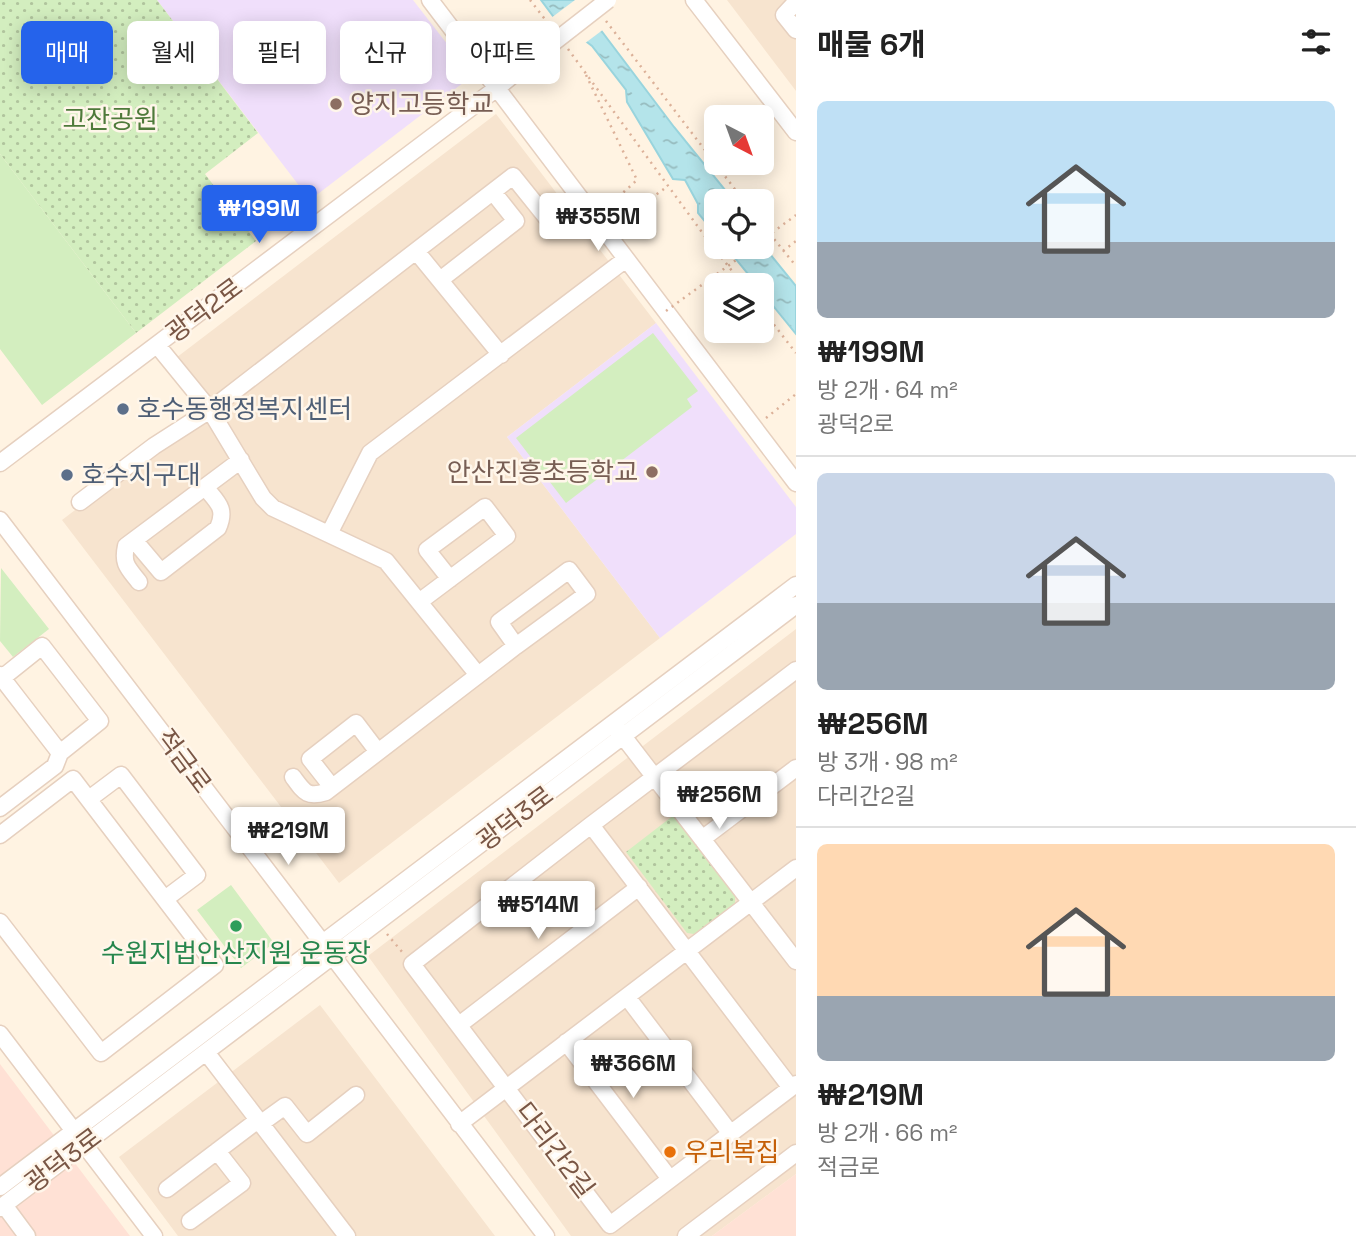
<!DOCTYPE html>
<html lang="ko">
<head>
<meta charset="utf-8">
<style>
	body { margin:0; font-family:"Space Grotesk","Noto Sans KR",sans-serif; background:#f2f2f2; color:#222; height:100vh; display:flex; flex-direction:column; font-size:26px; white-space:nowrap }
	* { box-sizing:border-box; margin:0 }
	p { font-size:23px; color:#767676 }
	.icon { flex:none; width:38px; height:38px; fill:none; stroke:currentColor; stroke-width:2; stroke-linecap:round; stroke-linejoin:round }
	.map { position:relative; flex:1; overflow:hidden }
	.panel { display:flex; flex-direction:column; background:#fff; width:560px }
	.panel>* { flex:none }
	.guide { position:absolute; left:21px; top:21px; width:665px; height:63px; display:flex; gap:14px }
	.needle { width:46px; rotate:139deg }
	.controls { position:absolute; left:704px; top:105px; display:grid; gap:14px }
	.controls a { display:grid; place-items:center; width:70px; height:70px; border-radius:10px; background:#fff; box-shadow:0 4px 18px #0003; font-size:35px }
	.price { position:absolute; translate:-50% -60px; padding:0 16px; border-radius:7px; background:#fff; color:#222; font-size:23px; line-height:46px; filter:drop-shadow(0 2px 4px #0008) }
	.price::after { content:''; position:absolute; left:50%; top:42px; width:21px; height:16px; margin-left:-10px; background:inherit; clip-path:polygon(0 0,100% 0,50% 100%) }
	.price.selected { background:#2563eb; color:#fff }
	ul { padding:0; list-style:none }
	li { display:grid; align-content:center; gap:14px; height:371px; padding:0 21px }
	li+li { border-top:2px solid #e0e0e0 }
	li span { display:grid; place-items:center; height:217px; border-radius:10px; color:#555 }
	li>.icon { margin-inline-start:auto }
	span .icon { width:126px; height:126px; fill:#fffc; stroke-width:1 }
	li b { font-size:30px }
	h2 { display:flex; justify-content:space-between; align-items:center; height:84px; padding:0 21px; font-size:30px }
	.chip { padding:0 24px; border-radius:10px; background:#fff; box-shadow:0 4px 18px #0003; font-size:24px; line-height:63px }
	.chip.selected { background:#2563eb; color:#fff }
	main { display:flex; flex:1; min-height:0 }
	.map>svg:first-child { display:block }
</style>
</head>
<body>
<main>
<div class="map">
<svg width="796" height="1236" viewBox="0 0 796 1236">
	<defs>
		<pattern id="park-dots" width="8" height="8" patternUnits="userSpaceOnUse" patternTransform="scale(1.75)"><rect width="8" height="8" fill="#d3eebf"/><path d="M2 2h.1M6 6h.1" fill="none" stroke="#b0c49d" stroke-width="1.8" stroke-linecap="round"/></pattern>
		<pattern id="water-ripples" width="26" height="14" patternUnits="userSpaceOnUse" patternTransform="scale(1.75)"><rect width="26" height="14" fill="#b4e4ea"/><path d="M2 4q2-2 4 0t4 0M15 11q2-2 4 0t4 0" fill="none" stroke="#97bcbf"/></pattern>
	</defs>
	<rect width="100%" height="100%" fill="#fff3e2"/>
	<path fill="#f7e4cf" d="M727,0H796V91Z
		M496,114L656,323L507,437L660,638L339,883L62,520L204,412L168,364Z
		M796,629V1174L712,1236H571L368,956Z
		M320,1005L495,1236H178L119,1157Z"/>
	<path fill="#ffe1d5" d="M0,1064L130,1236H0Z
		M796,1174V1236H712Z"/>
	<path fill="#f0dffb" d="M157,0H413L472,76L310,200Z
		M656,323L796,507V534L660,638L507,437Z"/>
	<path fill="url(#park-dots)" d="M0,0H157L258,133L205,174L256,241L136,333L0,154Z
		M674,815L735,896V903L694,934L687,933L626,852Z"/>
	<path fill="#d3eebf" d="M0,154L136,333L42,405L0,349Z
		M653,333L698,391L687,399L692,407L566,503L516,438Z
		M1,568L49,629L13,657L0,641Z
		M231,885L274,943L241,968L197,910Z"/>
	<path fill="url(#water-ripples)" stroke="#99d4dd" stroke-width="2" d="M541,0H578L674,127L734,201H716V235L698,213V204L685,180L673,179L627,102L626,90L592,46L553,16Z
		M761,243L796,286V334L761,291V285H757L726,247H761Z"/>
	<path fill="#fff3e2" d="M575,0H582L604,29L584,44L551,18Z"/>
	<g fill="none" stroke-linecap="round" stroke-linejoin="round">
		<g stroke="#e6d0bf" stroke-width="19">
			<path id="minor" d="M430,0L796,483
				M694,0L796,132
				M796,2L784,15L796,30
				M416,251L501,355
				M440,280L516,221L493,192
				M157,345L210,410L263,498L273,508L386,561L478,675
				M0,463L497,88L540,53
				M80,502L154,446L210,410L513,176L546,217
				M0,520L546,1236
				M329,534L370,453L626,259
				M134,540L161,572L218,528C227,508 217,502 205,487
				M569,570L587,594L516,646L499,622Z
				M139,582C128,568 122,564 126,546L241,460
				M419,602L507,536L485,507L427,550L450,579
				M796,670L591,825L412,964L610,1225L796,1084
				M0,675L2,678L60,753L100,721L42,646L2,678
				M616,727L796,961
				M293,777C304,792 307,798 326,792L516,646
				M332,787L310,759L356,723L378,752
				M89,799L121,775L197,875L165,899
				M0,808L55,766L60,753
				M591,825L791,1088
				M0,835L73,779L215,965L101,1053L0,922
				M702,839L796,768
				M627,997L731,1134
				M459,1025L639,887
				M0,1034L154,1236
				M566,1042L670,1179
				M206,1052L347,1236
				M260,1124L285,1106L307,1134L356,1095
				M459,1124L796,868
				M0,1187L796,585
				M167,1189L258,1120
				M4,1205L27,1236
				M0,1208L796,605
				M190,1221L242,1183L217,1151
				M686,1236L796,1153"/>
		</g>
		<path stroke="#dcb199" stroke-width="2.5" stroke-dasharray="2 5" stroke-linecap="butt" d="M530,0L551,27
			M606,21L744,201
			M568,49L704,235L743,285
			M586,75L637,180L606,208
			M617,223L668,186
			M761,223L796,266
			M783,251L796,241
			M761,308L796,353
			M766,418L796,394
			M387,934L403,953"/>
		<use href="#minor" stroke="#fff" stroke-width="16"/>
		<g stroke="#e6d0bf" stroke-width="19" stroke-linecap="butt">
			<path id="minor-bridge" d="M540,53L608,0"/>
		</g>
		<path stroke="#dcb199" stroke-width="2.5" stroke-dasharray="2 5" stroke-linecap="butt" d="M761,241L796,215
			M666,311L754,247"/>
		<use href="#minor-bridge" stroke="#fff" stroke-width="16"/>
	</g>
	<g fill="#8d6e63" stroke="#fff6ea" stroke-width="2.5">
		<circle cx="336" cy="104" r="7"/>
		<circle cx="652" cy="472" r="7"/>
	</g>
	<g fill="#5c6f8a" stroke="#fff6ea" stroke-width="2.5">
		<circle cx="123" cy="409" r="7"/>
		<circle cx="67" cy="475" r="7"/>
	</g>
	<circle fill="#2e9e5b" stroke="#fff6ea" stroke-width="2.5" cx="236" cy="926" r="7"/>
	<circle fill="#e8710a" stroke="#fff6ea" stroke-width="2.5" cx="670" cy="1152" r="7"/>
	<g text-anchor="middle" dominant-baseline="central" stroke-width="5" stroke-linejoin="round" paint-order="stroke">
		<g font-size="26" fill="#785e54" stroke="#fff6ea" text-anchor="start">
			<text x="350" y="104">양지고등학교</text>
			<text x="638" y="472" text-anchor="end">안산진흥초등학교</text>
		</g>
		<g font-size="26" fill="#4e7a3a" stroke="#fff6ea">
			<text x="110" y="119">고잔공원</text>
		</g>
		<g font-size="26" fill="#795645" stroke="#fff6ea">
			<text transform="translate(204 310) rotate(-37)">광덕2로</text>
			<text transform="translate(184 761) rotate(53)">적금로</text>
			<text transform="translate(515 818) rotate(-37)">광덕3로</text>
			<text transform="translate(555 1150) rotate(53)">다리간2길</text>
			<text transform="translate(63 1160) rotate(-37)">광덕3로</text>
		</g>
		<g font-size="26" fill="#4e5e75" stroke="#fff6ea" text-anchor="start">
			<text x="137" y="409">호수동행정복지센터</text>
			<text x="81" y="475">호수지구대</text>
		</g>
		<g font-size="26" fill="#27864d" stroke="#fff6ea">
			<text x="236" y="953">수원지법안산지원 운동장</text>
		</g>
		<g font-size="26" fill="#c56008" stroke="#fff6ea" text-anchor="start">
			<text x="684" y="1152">우리복집</text>
		</g>
	</g>
</svg>
<div class="controls">
<a><svg class="needle" viewBox="-14 -14 28 28"><path d="M0-13l5 13h-10z" fill="#e53935"/><path d="M0 13l5-13h-10z" fill="#767676"/></svg></a>
<a><svg class="icon" aria-label="locate" viewBox="0 0 24 24"><circle cx="12" cy="12" r="6"/><path d="M12 2v4M12 18v4M2 12h4M18 12h4"/></svg></a>
<a><svg class="icon" aria-label="layers" viewBox="0 0 24 24"><path d="M12 4l9 5-9 5-9-5zM3 14l9 5 9-5"/></svg></a>
</div>
<b class="price selected" style="left:259px;top:245px">₩199M</b>
<b class="price" style="left:598px;top:253px">₩355M</b>
<b class="price" style="left:719px;top:831px">₩256M</b>
<b class="price" style="left:288px;top:867px">₩219M</b>
<b class="price" style="left:538px;top:941px">₩514M</b>
<b class="price" style="left:633px;top:1100px">₩366M</b>
<div class="guide">
<a class="chip selected">매매</a>
<a class="chip">월세</a>
<a class="chip">필터</a>
<a class="chip">신규</a>
<a class="chip">아파트</a>
</div>
</div>
<section class="panel">
<h2>매물 6개<svg class="icon" aria-label="filters" viewBox="0 0 24 24"><path d="M4 7h16M4 17h16"/><circle cx="9" cy="7" r="2"/><circle cx="15" cy="17" r="2"/></svg></h2>
<ul>
<li><span style="background:linear-gradient(#bfe0f5 65%,#9aa5b1 0)"><svg class="icon" aria-label="home" viewBox="0 0 24 24"><path d="M3 11l9-7 9 7M6 9v11h12V9"/></svg></span><div><b>₩199M</b><p>방 2개 · 64 m²</p><p>광덕2로</p></div></li>
<li><span style="background:linear-gradient(#c9d6e8 60%,#9aa5b1 0)"><svg class="icon" aria-label="home" viewBox="0 0 24 24"><path d="M3 11l9-7 9 7M6 9v11h12V9"/></svg></span><div><b>₩256M</b><p>방 3개 · 98 m²</p><p>다리간2길</p></div></li>
<li><span style="background:linear-gradient(#ffd9b3 70%,#9aa5b1 0)"><svg class="icon" aria-label="home" viewBox="0 0 24 24"><path d="M3 11l9-7 9 7M6 9v11h12V9"/></svg></span><div><b>₩219M</b><p>방 2개 · 66 m²</p><p>적금로</p></div></li>
</ul>
</section>
</main>
</body>
</html>
